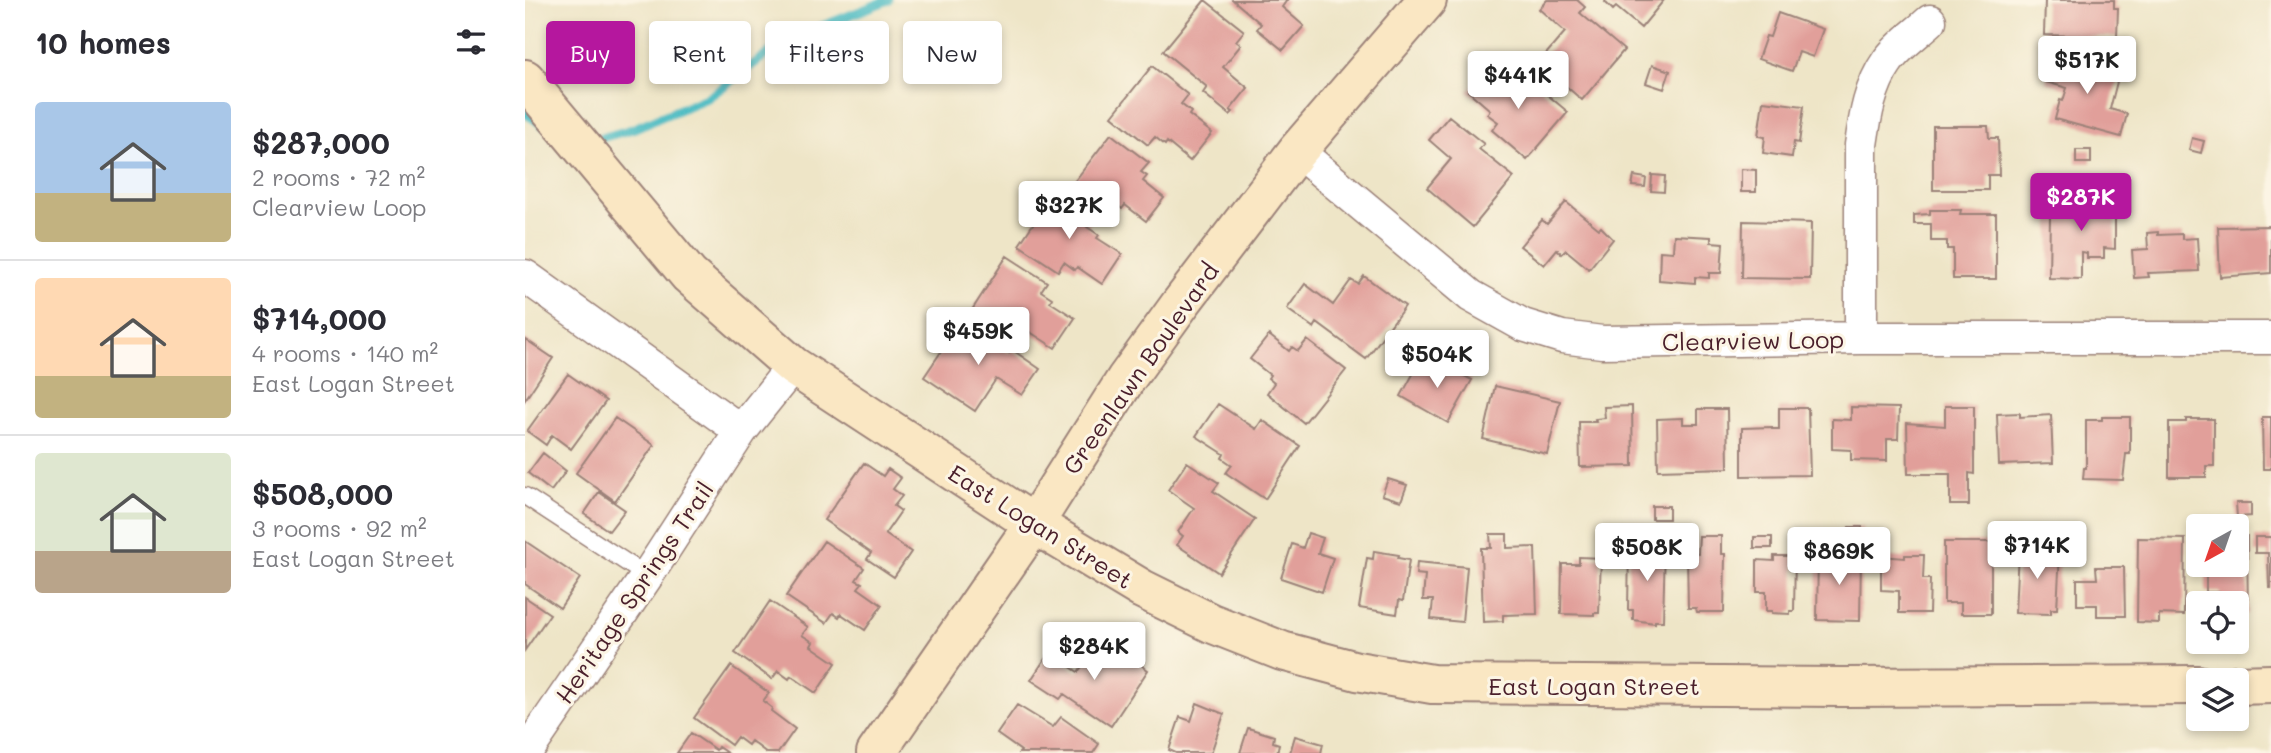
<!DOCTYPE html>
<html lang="en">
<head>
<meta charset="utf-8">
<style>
	body { margin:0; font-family:Mali,sans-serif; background:#f7f7f7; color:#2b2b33; height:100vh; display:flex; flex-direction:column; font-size:26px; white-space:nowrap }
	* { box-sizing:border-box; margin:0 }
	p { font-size:23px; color:#7c7c81 }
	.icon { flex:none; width:38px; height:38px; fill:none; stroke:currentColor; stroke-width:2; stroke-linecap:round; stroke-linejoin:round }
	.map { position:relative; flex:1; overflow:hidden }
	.side { display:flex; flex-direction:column; background:#fff; width:525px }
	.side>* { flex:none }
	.banner { position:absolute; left:21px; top:21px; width:665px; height:63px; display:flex; gap:14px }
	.needle { width:46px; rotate:220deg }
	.controls { position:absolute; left:1661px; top:514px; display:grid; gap:14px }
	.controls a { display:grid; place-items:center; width:63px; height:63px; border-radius:7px; background:#fff; box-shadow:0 4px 10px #0003; font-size:35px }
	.price { position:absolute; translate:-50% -60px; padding:0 16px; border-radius:7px; background:#fff; color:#222; font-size:23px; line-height:46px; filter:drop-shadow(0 2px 4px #0008) }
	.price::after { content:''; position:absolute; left:50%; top:42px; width:21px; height:16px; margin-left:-10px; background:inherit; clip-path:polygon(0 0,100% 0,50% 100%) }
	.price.on { background:#b5179e; color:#fff }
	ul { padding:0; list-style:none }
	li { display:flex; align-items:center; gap:21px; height:175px; padding:0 35px }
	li+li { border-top:2px solid #e1e1e2 }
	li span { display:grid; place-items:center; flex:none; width:196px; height:140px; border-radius:7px; color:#555 }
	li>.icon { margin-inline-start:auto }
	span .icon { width:84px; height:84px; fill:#fffc; stroke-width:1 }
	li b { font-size:30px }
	h2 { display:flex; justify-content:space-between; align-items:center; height:84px; padding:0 35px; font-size:30px }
	.chip { padding:0 24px; border-radius:7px; background:#fff; box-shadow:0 4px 10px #0003; font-size:24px; line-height:63px }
	.chip.on { background:#b5179e; color:#fff }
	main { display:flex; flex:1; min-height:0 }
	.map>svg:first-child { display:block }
</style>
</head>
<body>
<main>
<section class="side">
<h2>10 homes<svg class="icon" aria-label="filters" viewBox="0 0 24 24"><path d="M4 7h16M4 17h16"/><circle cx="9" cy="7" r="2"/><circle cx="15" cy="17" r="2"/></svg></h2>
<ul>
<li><span style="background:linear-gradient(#a9c7e8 65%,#c2b280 0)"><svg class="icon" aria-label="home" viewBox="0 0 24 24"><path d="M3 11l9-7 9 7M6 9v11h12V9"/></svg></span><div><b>$287,000</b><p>2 rooms · 72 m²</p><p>Clearview Loop</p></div></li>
<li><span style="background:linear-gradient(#ffd9b3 70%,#c2b280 0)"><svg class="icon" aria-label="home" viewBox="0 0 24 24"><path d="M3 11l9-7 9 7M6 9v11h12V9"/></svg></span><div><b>$714,000</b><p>4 rooms · 140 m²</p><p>East Logan Street</p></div></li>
<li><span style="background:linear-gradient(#dfe7d0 70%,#b9a48a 0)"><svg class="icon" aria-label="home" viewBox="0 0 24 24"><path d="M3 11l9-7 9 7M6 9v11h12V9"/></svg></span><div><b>$508,000</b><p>3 rooms · 92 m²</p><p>East Logan Street</p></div></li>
</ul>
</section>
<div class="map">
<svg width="1746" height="753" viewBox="0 0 1746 753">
	<rect width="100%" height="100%" fill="#fcf5e5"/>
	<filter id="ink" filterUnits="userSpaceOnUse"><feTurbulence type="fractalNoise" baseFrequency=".0143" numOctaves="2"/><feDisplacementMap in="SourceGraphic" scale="14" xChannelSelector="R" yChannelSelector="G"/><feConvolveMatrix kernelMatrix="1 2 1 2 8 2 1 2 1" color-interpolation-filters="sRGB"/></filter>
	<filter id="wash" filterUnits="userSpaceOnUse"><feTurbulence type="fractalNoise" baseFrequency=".00686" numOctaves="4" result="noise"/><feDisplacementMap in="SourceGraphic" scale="28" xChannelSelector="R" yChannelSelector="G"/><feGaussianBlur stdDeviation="1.57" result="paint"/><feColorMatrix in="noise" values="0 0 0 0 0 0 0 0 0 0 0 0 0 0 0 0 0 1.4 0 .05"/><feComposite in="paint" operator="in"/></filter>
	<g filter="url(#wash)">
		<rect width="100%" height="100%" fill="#eee5c7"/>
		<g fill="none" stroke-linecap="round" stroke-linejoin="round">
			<path stroke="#4cbbc3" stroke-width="9" d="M0,113L18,125
				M66,141L107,129L184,97L260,41L363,0"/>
		</g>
		<g id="blocks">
			<path fill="#e19f9a" d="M680,0L719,31L711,41L716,45L698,67L723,88L705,110L708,112L705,115L678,93L682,87L638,51Z
				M708,0H762L757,7L779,26L758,50L732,29L736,24Z
				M1022,0H1052L1060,7L1055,13L1099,50L1057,100L1019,67L1026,59L1021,54L1040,32L1014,9Z
				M1081,0H1139L1116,28L1091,7L1088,10L1080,2Z
				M1520,0H1589V8H1593L1592,37L1519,35Z
				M1253,13L1298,29L1288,57L1274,52L1267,71L1233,59L1241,36L1245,37Z
				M1528,56L1594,74L1585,109L1602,114L1596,137L1530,119L1535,100L1538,101L1542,88L1521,82Z
				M964,65L988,84L990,82L1000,91L1007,82L1043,112L1002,160L967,130L973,122L962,114L965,110L943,91Z
				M1127,65L1145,71L1139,89L1121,83Z
				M627,66L663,95L656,104L666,112L664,115L687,133L665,161L642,142L640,145L630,137L623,145L587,116Z
				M1238,101L1279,106L1274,143L1269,142L1267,157L1238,153L1240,137L1233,136Z
				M924,116L959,144L954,149L989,177L948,227L902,188L926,159L904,140Z
				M1408,126H1463L1464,138H1473L1474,175H1463V190H1408Z
				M586,134L624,163L616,172L622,176L618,181L639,198L621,221L600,205L597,209L591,204L584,214L577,209L573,215L562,207L567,201L546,186Z
				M1667,138L1679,141L1676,153L1664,150Z
				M1551,150H1566V163H1551Z
				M1216,169L1231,170V192H1216Z
				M1127,175L1140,176L1139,192L1126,191Z
				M1109,176L1121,178L1120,187L1107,186Z
				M1572,192L1590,193V249L1579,248V258H1562V253L1556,252V279L1524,278L1525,214H1536V195L1572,196Z
				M529,193L568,219L562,227L574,235L572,238L597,254L577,284L552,267L550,270L539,262L533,271L494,245Z
				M1041,202L1074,229L1076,227L1088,239L1064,269L1041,250L1037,254L1032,249L1019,265L995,246L1017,220L1022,224Z
				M1405,210H1436L1435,214H1471V279H1428V249H1422V241H1406V224H1389V215L1405,214Z
				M1218,221L1286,223L1285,279L1217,278Z
				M1746,226V273L1695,277L1693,227Z
				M1633,232V235L1657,234V239L1672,238L1674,271L1623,273L1624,277L1609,278L1607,250L1623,249L1622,233Z
				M1149,235L1186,237V242L1198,243L1196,273H1184V278L1170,277V283L1134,280L1135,251L1148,252Z
				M482,256L522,282L516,291L527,298L525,302L550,318L530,348L505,332L503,334L491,326L486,336L447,310Z
				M839,276L880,306L841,359L792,323L789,328L762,309L780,284L808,305L826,280L833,284Z
				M437,321L484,353L486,349L515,369L497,395L471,379L450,411L399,377Z
				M744,335L764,351L767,347L773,351L782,340L821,370L779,423L742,393L749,383L743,378L745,375L725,359Z
				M0,339L28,358L0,400Z
				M897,358L919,370L921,366L947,380L923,423L876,396Z
				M43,374L81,401L46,449L27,435L21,445L2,431Z
				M970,386L1035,401L1022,454L958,439Z
				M693,404L731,429L737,420L775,446L740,499L701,473L707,465L697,458L699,454L671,436Z
				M1107,406L1108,466L1055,467L1054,422H1071L1070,419L1080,418L1079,407Z
				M1420,406H1449V474L1444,473V505H1425V474H1383L1382,423L1420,426Z
				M1326,407L1374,408L1373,439H1362V461L1326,460V450L1307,449V419L1326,420Z
				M1254,408H1283L1285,475L1217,476V428L1247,427V429H1254Z
				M1173,409H1202L1203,468L1133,470L1132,419L1158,418V424H1173Z
				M1495,413V417L1526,415L1528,463L1474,465L1472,414Z
				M1577,417H1605V454H1601L1598,480L1558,479L1559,468H1561V420H1577Z
				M1737,417H1746V469H1738Z
				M90,418L129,445L90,501L51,473Z
				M1661,419H1689V466H1681V477H1644V422H1661Z
				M18,453L41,471L26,491L3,473Z
				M662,462L694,483L688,491L730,519L694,573L652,545L658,536L653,532L669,508L643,490Z
				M339,463L358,476L363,469L376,478L368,489L377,496L369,506L376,511L360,534L386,552L369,577L342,559L346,553L299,520Z
				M863,479L882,485L876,501L857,495Z
				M74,492L100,510L84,531L59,514Z
				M1711,503H1726V516L1712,517Z
				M1127,506H1144V519H1127Z
				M1324,527H1337V546L1324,545Z
				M783,533L798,538L793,553L808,558L797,592L756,578L767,544L778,548Z
				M965,534H982V548L1010,547L1012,614L978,615V621L958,622L956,548H966Z
				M1174,536H1196V554H1200L1199,612H1172L1171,608H1163L1162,553H1173Z
				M1712,536H1722L1723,614H1712V604H1696L1695,592H1681V565H1712Z
				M1229,537H1247V548H1229Z
				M1730,537H1746V588H1744L1743,553H1730Z
				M1613,538L1660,539L1659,615L1634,614V623L1612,622Z
				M0,541L55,578L35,608L0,584Z
				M299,541L339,568L331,580L337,583L333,588L357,605L340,630L316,614L314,617L308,613L301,623L261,596Z
				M1419,542H1466V614H1436V603H1419Z
				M1505,544L1521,545V552H1535L1532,609H1526V614L1490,613L1493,551L1505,552Z
				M1104,546L1140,547L1138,621H1130V623L1108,620V610H1103Z
				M849,551L874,555L873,558L884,560L878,601L874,600L872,614L834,608L842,558L848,559Z
				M1293,553L1336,554L1335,621L1292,620Z
				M1380,555H1399L1398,579H1405L1404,613H1374V591L1356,590V556L1380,558Z
				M1249,556H1270L1269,611H1265V614L1247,613V611H1241V592H1232V560L1249,561Z
				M1054,557L1076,558L1074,613H1069V615L1036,614L1037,564H1054Z
				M892,562L942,567L937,622L906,619L908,600H898L900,575L891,574Z
				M1571,567H1599L1600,616H1572V605H1552V579H1572Z
				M0,597L25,614L0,650Z
				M245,601L283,627L277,635L288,642L286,646L311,663L291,693L266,676L264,679L253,671L247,679L210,653Z
				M584,643L623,670L586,726L539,694L535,699L506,680L524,653L553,672L570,649L577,654Z
				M206,666L244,693L238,701L247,708L246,711L270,729L253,753H242L226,741L223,745L212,737L206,745L169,718Z
				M672,703L699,714L686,753H651L644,750L655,717L666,721Z
				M492,705L528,727L536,717L574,744L568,753H494L496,751L472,734Z
				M723,728L749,736L748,742L754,744L752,753H715Z
				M166,733L191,750L193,747L202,753H152Z
				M770,736L798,744L796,753H765Z"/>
		</g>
	</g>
	<g filter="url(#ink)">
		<use href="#blocks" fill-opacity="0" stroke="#9c8279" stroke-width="2"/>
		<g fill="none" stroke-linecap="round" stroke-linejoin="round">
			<g stroke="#9c8279" stroke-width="19">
				<path id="lane" d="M0,496L122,576"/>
			</g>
			<g stroke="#9c8279" stroke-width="35">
				<path id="street" d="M772,151L946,296L998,325L1037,337L1077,342L1336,338H1746
					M0,276L216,431
					M1336,338V145C1340,117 1345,86 1362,62C1372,47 1392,33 1405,21
					M1,753L122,576L216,431L268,366"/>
			</g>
			<g stroke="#9c8279" stroke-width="42">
				<path id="secondary" d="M0,79L164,275L268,366L509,524L617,589L686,623L757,651L832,671L907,684L1318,687L1673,685
					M1712,685L1746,684
					M351,753L509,524L601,379L656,303L772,151L902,0"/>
			</g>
			<use href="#lane" stroke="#fff" stroke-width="16"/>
			<use href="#street" stroke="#fff" stroke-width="32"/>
			<use href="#secondary" stroke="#fae7c3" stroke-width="38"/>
		</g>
	</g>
	<g text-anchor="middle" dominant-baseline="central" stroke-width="6" stroke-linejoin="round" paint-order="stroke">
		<g font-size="24" fill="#4a1f2b" stroke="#fcf5e5">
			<text transform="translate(1228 340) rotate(-1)">Clearview Loop</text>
			<text transform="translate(615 368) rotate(-55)">Greenlawn Boulevard</text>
			<text transform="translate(516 526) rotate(32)">East Logan Street</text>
			<text transform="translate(109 592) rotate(-56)">Heritage Springs Trail</text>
			<text x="1069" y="685">East Logan Street</text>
		</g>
	</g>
</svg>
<div class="controls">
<a><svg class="needle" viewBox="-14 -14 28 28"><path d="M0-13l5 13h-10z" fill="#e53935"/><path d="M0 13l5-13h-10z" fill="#7c7c81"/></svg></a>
<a><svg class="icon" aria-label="locate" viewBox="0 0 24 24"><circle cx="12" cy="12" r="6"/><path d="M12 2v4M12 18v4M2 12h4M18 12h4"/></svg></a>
<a><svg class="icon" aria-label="layers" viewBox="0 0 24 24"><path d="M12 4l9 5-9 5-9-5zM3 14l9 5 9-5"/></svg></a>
</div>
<b class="price" style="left:1562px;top:96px">$517K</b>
<b class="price" style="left:993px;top:111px">$441K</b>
<b class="price on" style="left:1556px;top:233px">$287K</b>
<b class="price" style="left:544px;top:241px">$327K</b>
<b class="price" style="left:453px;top:367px">$459K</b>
<b class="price" style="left:912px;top:390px">$504K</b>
<b class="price" style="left:1512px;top:581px">$714K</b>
<b class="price" style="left:1122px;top:583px">$508K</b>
<b class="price" style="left:1314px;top:587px">$869K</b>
<b class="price" style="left:569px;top:682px">$284K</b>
<div class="banner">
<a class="chip on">Buy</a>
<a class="chip">Rent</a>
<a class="chip">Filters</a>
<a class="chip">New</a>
</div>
</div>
</main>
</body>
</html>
